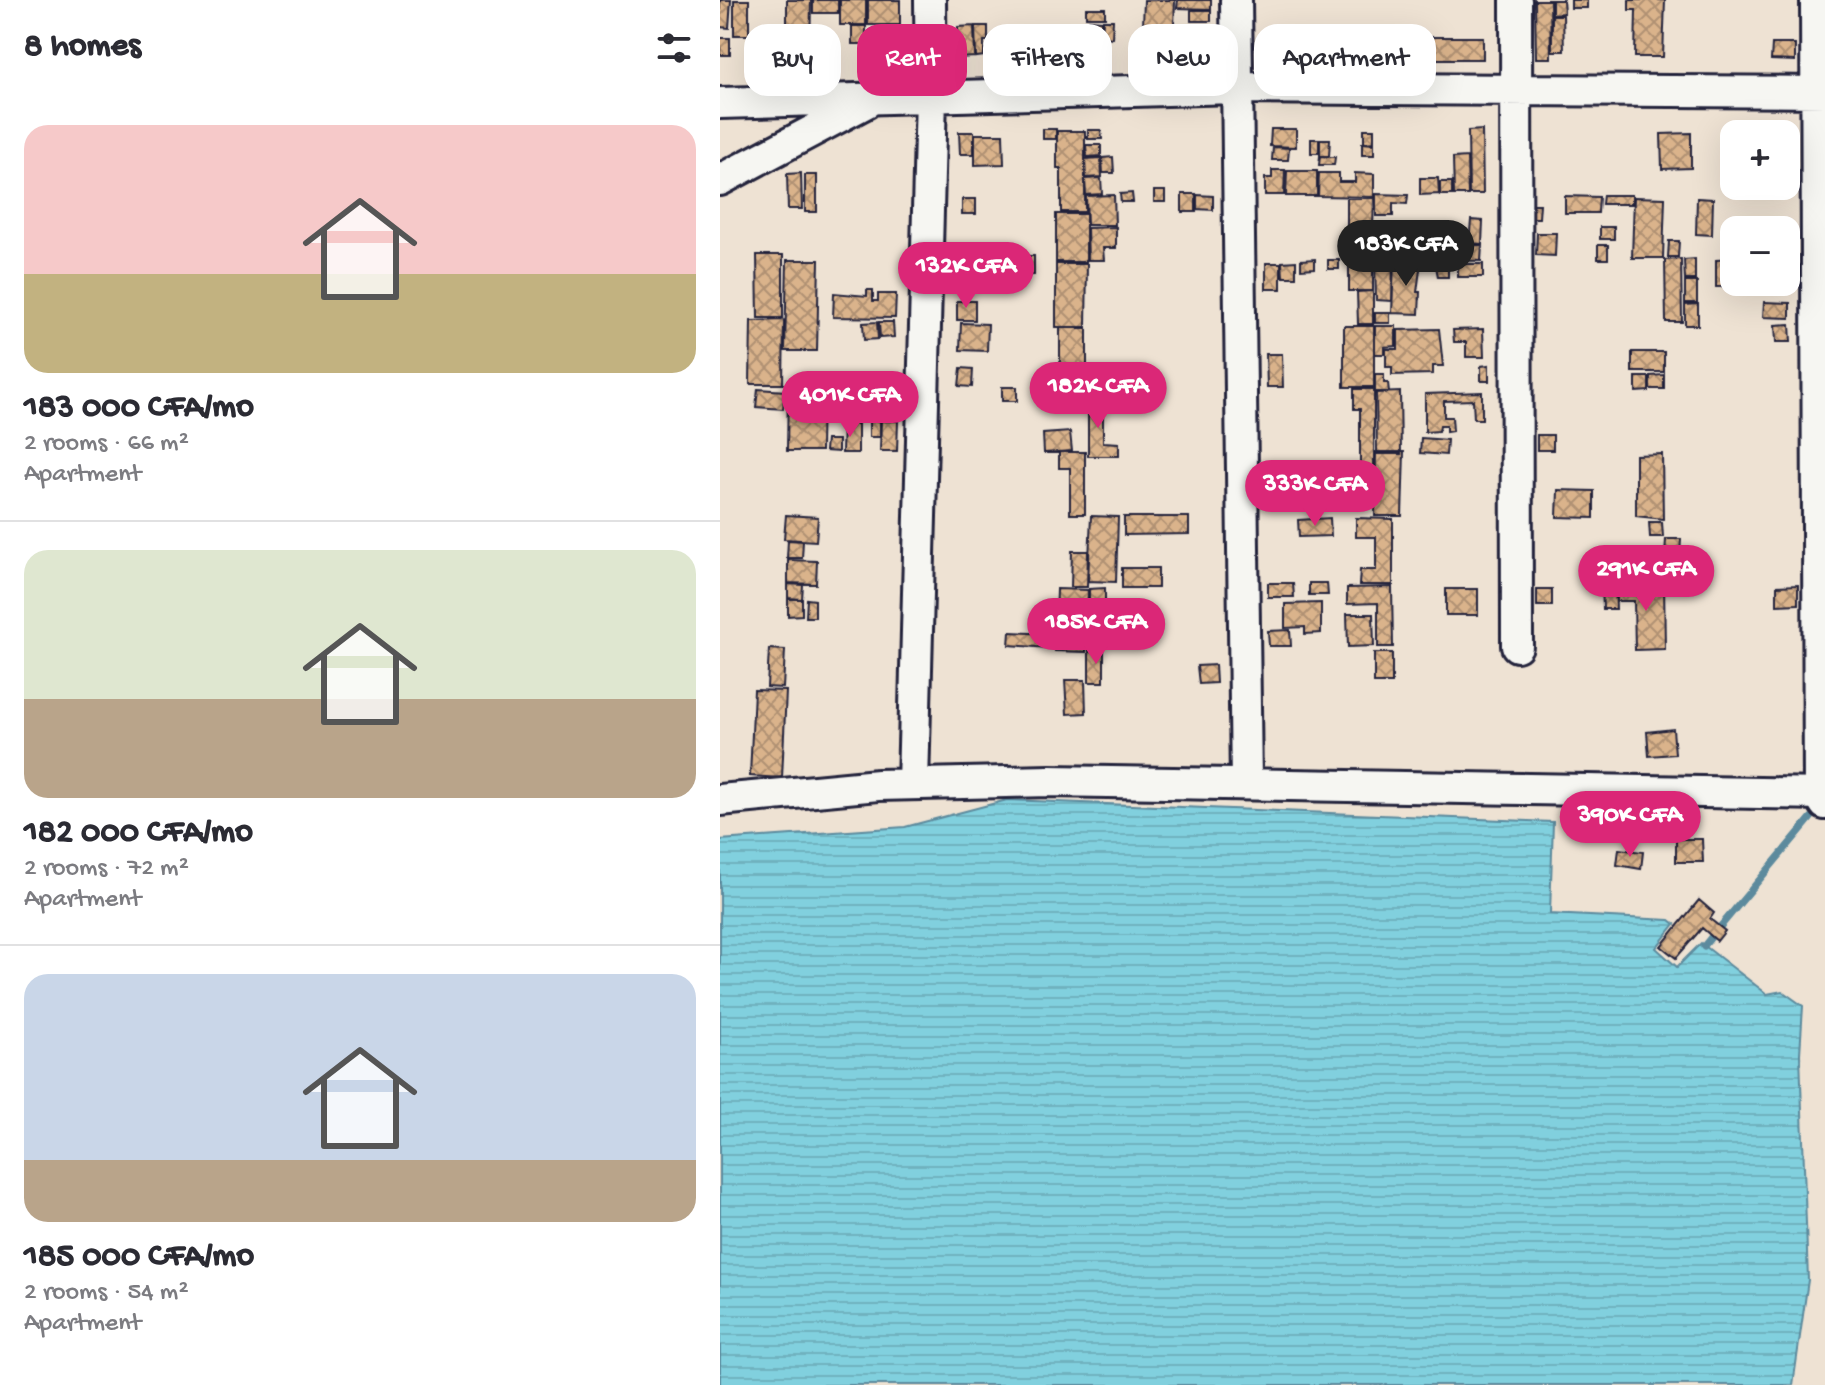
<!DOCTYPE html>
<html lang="en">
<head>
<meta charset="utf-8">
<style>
	body { margin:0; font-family:"Gochi Hand",sans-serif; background:#f2f2f3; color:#2b2b33; height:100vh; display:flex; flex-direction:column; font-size:30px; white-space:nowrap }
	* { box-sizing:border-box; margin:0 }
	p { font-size:26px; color:#7c7c81 }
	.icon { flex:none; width:44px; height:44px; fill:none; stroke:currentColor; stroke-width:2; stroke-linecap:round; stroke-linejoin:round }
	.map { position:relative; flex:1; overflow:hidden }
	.panel { display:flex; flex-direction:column; background:#fff; width:720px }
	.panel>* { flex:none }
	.banner { position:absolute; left:24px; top:24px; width:760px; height:72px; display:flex; gap:16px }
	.tools { position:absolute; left:1000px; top:120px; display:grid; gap:16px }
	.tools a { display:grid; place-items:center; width:80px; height:80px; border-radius:16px; background:#fff; box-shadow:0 8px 32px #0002; font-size:40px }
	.price { position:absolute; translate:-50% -68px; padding:0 18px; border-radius:28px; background:#db2777; color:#fff; font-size:26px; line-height:52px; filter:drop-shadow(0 2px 4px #0008) }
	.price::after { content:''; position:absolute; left:50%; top:48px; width:24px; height:18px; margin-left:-12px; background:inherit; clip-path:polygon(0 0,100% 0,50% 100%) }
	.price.on { background:#222; color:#fff }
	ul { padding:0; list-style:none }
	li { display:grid; align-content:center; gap:16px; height:424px; padding:0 24px }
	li+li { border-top:2px solid #e1e1e2 }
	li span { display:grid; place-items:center; height:248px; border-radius:24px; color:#555 }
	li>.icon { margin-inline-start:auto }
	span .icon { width:144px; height:144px; fill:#fffc; stroke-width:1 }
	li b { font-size:34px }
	h2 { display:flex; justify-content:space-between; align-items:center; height:96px; padding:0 24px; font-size:34px }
	.pill { padding:0 28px; border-radius:24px; background:#fff; box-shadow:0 8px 32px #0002; font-size:28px; line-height:72px }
	.pill.on { background:#db2777; color:#fff }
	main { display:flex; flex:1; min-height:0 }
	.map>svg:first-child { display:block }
</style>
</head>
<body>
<main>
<section class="panel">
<h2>8 homes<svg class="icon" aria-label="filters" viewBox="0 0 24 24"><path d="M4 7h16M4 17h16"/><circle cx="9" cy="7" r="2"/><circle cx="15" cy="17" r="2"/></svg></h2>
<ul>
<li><span style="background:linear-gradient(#f6c9c9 60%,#c2b280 0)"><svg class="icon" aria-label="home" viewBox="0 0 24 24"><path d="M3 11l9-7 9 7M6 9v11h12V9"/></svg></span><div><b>183 000 CFA/mo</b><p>2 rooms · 66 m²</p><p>Apartment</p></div></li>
<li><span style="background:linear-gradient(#dfe7d0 60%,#b9a48a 0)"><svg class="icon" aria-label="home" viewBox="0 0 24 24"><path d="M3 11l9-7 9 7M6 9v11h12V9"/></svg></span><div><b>182 000 CFA/mo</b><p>2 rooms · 72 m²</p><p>Apartment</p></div></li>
<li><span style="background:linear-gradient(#c9d6e8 75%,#b9a48a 0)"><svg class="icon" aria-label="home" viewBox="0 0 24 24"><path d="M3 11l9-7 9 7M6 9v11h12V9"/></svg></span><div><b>185 000 CFA/mo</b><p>2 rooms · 54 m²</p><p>Apartment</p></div></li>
</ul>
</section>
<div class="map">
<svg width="1105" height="1385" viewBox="0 0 1105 1385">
	<defs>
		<pattern id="water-rules" width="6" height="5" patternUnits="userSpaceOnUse" patternTransform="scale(2)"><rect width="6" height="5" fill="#81d0de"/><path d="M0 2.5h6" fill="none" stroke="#6fb2bf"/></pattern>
		<pattern id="building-cross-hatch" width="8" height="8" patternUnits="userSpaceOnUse" patternTransform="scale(2)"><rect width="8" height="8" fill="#dab38b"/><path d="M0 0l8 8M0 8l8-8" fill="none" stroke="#b09173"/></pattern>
	</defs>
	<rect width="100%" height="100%" fill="#eee2d3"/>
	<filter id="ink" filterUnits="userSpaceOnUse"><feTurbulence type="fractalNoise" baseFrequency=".0125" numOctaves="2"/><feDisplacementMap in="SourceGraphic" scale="16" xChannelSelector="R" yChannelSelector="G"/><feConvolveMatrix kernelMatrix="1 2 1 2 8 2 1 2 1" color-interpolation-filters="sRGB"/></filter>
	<g filter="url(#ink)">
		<path fill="url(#water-rules)" stroke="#5b8a9d" stroke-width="2" d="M287,800L833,822L830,914L950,920L955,924L936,948L957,967L981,943L1047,994L1062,991L1083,1006L1080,1054L1088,1280L1073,1385H0V840L185,827Z"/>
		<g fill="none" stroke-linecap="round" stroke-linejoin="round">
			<path stroke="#5b8a9d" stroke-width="7" d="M1000,927L1091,818
				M984,946L992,936"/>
		</g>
		<path fill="url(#building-cross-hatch)" stroke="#22223b" stroke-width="2" d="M0,0H11L9,28L0,27Z
			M14,0H29V35H14Z
			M67,0H91L90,57H67Z
			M93,0H118V13H93Z
			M120,0H146V25H120Z
			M148,0H180V25H148Z
			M424,0H455L454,27L423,26Z
			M458,0H491V9L457,8Z
			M815,0H830L831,58H816Z
			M832,0H843L844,13L832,14Z
			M851,0H867V8H851Z
			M909,0H945L943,57H915L916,10H909Z
			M366,8H385V17H366Z
			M471,10H491V21H471Z
			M832,15H843L844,51H832Z
			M369,20L381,21L380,56L368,55Z
			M383,20H393L392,38L382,37Z
			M132,26H146V44H132Z
			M254,26L255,57L239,58L238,27Z
			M255,26H268V41H264V56L256,57Z
			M672,27L674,61L636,63L634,30Z
			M571,30H579L581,56H564V42H571Z
			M706,37H763V59H706Z
			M0,38H10V55H0Z
			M1052,44H1075V61L1051,60Z
			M494,45V59L480,60L479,46Z
			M323,129H336V139H323Z
			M551,129H576V147L550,146Z
			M644,129H654V142L644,143Z
			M1037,129H1059V134H1037Z
			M1061,129H1072V144H1066V134H1061Z
			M368,130H381L382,139H368Z
			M762,130L763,194H749L748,131Z
			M337,131H365V212H341V168H337Z
			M239,132H254V154H240Z
			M971,133V168L942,169L941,134Z
			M255,134H283L284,164L255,165Z
			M591,139H599V153H591Z
			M600,139H610L609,156H600Z
			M642,143L654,144V155H642Z
			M366,145H381V156L367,157Z
			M553,147L569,148L568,160H552Z
			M600,156L615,157L614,165H599Z
			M393,157L394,173H383L382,158Z
			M747,157L748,195H734L733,158Z
			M381,158L382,177L366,178L365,159Z
			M1066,160H1073L1071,182H1066Z
			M552,170H565L564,195H545V178H552Z
			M567,171H597V196H566Z
			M81,173L82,209H68L67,174Z
			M599,173H619V182H635V173L654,174V197L598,196Z
			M85,175H97V212H85Z
			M381,178L382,194L366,195L365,179Z
			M700,178H718L719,194L700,195Z
			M720,182H732V195H720Z
			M434,191H445V202H434Z
			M412,193L413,202H401L400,194Z
			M462,194H476V212H462Z
			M656,194L688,195L687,204L673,203V216H656Z
			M394,195L395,225H367L366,196Z
			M477,195L493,196V210L477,209Z
			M883,195H912V204H882Z
			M845,196L879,197L878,213H845Z
			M914,197L945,198L943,258H912Z
			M627,198H654L653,228H627Z
			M977,198L993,199L992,235L976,234Z
			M242,199H256V214H242Z
			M812,204H820L819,218H811Z
			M336,214H366V262H336Z
			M751,220L763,221L762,244L749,243Z
			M396,227V248H383L384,260H368L367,228Z
			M880,227H894V239H880Z
			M817,233H836L835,256L816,255Z
			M949,241H959L958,257H948Z
			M728,245H762L761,261L728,260Z
			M878,245H888V259H878Z
			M37,255H63V318H38Z
			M256,256H278V272L256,273Z
			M292,256H314V275H292Z
			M595,259V268L581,269V260Z
			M961,259L962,322H946L945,260Z
			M975,259V280H965L964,260Z
			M1014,259V282H1066V259H1069V286L996,287V260Z
			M67,260H99L97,351H65Z
			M608,260H619V269H608Z
			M576,261V277H563L562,262Z
			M629,261H653V291H629Z
			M655,261H673L672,301L656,300Z
			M674,261L701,262L697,292H700L699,314L672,313Z
			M715,261H728V277H718Z
			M546,263H561V289H546Z
			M336,264H367L366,327H336Z
			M738,264H763V277H738Z
			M965,282H977V303H965Z
			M147,290H153V301H158V294H176L175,318L113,317L114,293L147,296Z
			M653,291V324H638L637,292Z
			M237,301H255V320H237Z
			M1044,302L1070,303V318L1043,317Z
			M978,304V325H965V305Z
			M655,313H670V323H655Z
			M64,320L63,384H30L31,321Z
			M157,322L158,339L144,340L143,323Z
			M159,322H173L174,337L160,338Z
			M241,323L268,324L267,351L240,350Z
			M1070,324L1071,342H1056L1055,325Z
			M624,326H654V387H624Z
			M655,326H676V346L664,347V354H655Z
			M340,328H367V393H340Z
			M719,329L723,366H713V374L672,375V367H666V349H678V330Z
			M763,329L764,357H746V342H734L733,330Z
			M912,352H944V372H912Z
			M546,354H562L563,387H547Z
			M769,365V381H761V366Z
			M241,368L253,369L252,387L239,386Z
			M655,374H664V383H668L669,392H655Z
			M944,375V389H930V376Z
			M916,377H929V391L916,392Z
			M118,387H135L136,399H119Z
			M166,387V401H158V407L139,408L138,388Z
			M282,387H297V401H282Z
			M68,388H102L101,451H67Z
			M38,389L65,391L63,409L36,407Z
			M634,389H654V485H640V409H634Z
			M680,392L681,454H657L656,393Z
			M762,392V419H754L753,400L724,401V417H732L733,431L726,432V426H720L719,431L705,432V394Z
			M368,396H383V442L399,443V456H368Z
			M121,401H136V407H121Z
			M149,421H160V437H149Z
			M161,421H178L177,451H160Z
			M123,424H138V453H122Z
			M350,432L352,451L324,453L323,434Z
			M817,435H833V450H817Z
			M701,438L727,440L726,455L700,453Z
			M106,440H118V452L105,451Z
			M339,452H365V514H350V468H339Z
			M656,452H684L682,516H655Z
			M942,454L943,519L916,516V455Z
			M838,490L874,491V518L837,517Z
			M66,515L98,517L96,541L64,539Z
			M371,516L398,517L396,582L368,581Z
			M404,517H469V534L404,535Z
			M610,518L611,536L579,537L578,520Z
			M636,518L673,519V585H639L640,570H656V537H636Z
			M929,522H942L943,537H930Z
			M946,539H961L960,556L945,555Z
			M68,540L83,541L82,558H67Z
			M352,551H368L367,587H351Z
			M68,560L97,561L96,584L68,583Z
			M402,568H438V588H402Z
			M548,583H573L574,597H548Z
			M589,583H607L608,595H589Z
			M944,583L945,649L915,650L914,601H897V584Z
			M68,584L83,585L82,599L68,598Z
			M1078,585V604L1057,605V586Z
			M882,586H895L896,609H883Z
			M672,587L673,647H658V603L627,604V588Z
			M385,588V605H369V589Z
			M337,589L368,590L366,652L335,651Z
			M726,589H758V615H726Z
			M817,589H832V606H817Z
			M68,599H82V615L68,616Z
			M87,599L95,600V617H86Z
			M601,603V633L585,634V627L565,628V604Z
			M627,614H653L654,646L628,647Z
			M570,630L571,646H549L548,631Z
			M290,632L330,634L329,648L289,645Z
			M49,649L65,650L63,688L47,687Z
			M369,649H384V682H369Z
			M654,653H672V683H654Z
			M495,665L496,683L479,684L477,666Z
			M345,680H365L366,713L347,714Z
			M34,690L66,691L62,778L30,776Z
			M953,729L955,754L929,756L927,732Z
			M956,839H982L983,862H956Z
			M899,849L923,852L921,869L897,865Z
			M979,900L994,913L990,919L1005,931L997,941L982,928L956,958L941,946Z"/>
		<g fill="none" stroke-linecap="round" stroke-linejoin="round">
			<g stroke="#22223b" stroke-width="36">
				<path id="minor" d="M516,0L526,784
					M796,0L797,646
					M1096,0L1099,795L1105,804
					M0,103L515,88L1105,92
					M0,180L147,102
					M193,784L211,96L210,0
					M0,800L158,785L330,781L1105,794"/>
			</g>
			<use href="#minor" stroke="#f6f6f2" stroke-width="30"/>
		</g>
	</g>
</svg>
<div class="tools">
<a>+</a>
<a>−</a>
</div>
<b class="price on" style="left:686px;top:288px">183K CFA</b>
<b class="price" style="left:246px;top:310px">132K CFA</b>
<b class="price" style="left:378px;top:430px">182K CFA</b>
<b class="price" style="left:130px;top:439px">401K CFA</b>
<b class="price" style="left:595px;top:528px">333K CFA</b>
<b class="price" style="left:926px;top:613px">291K CFA</b>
<b class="price" style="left:376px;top:666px">185K CFA</b>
<b class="price" style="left:910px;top:859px">390K CFA</b>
<div class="banner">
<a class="pill">Buy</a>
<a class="pill on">Rent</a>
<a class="pill">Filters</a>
<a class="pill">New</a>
<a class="pill">Apartment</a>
</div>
</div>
</main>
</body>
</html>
